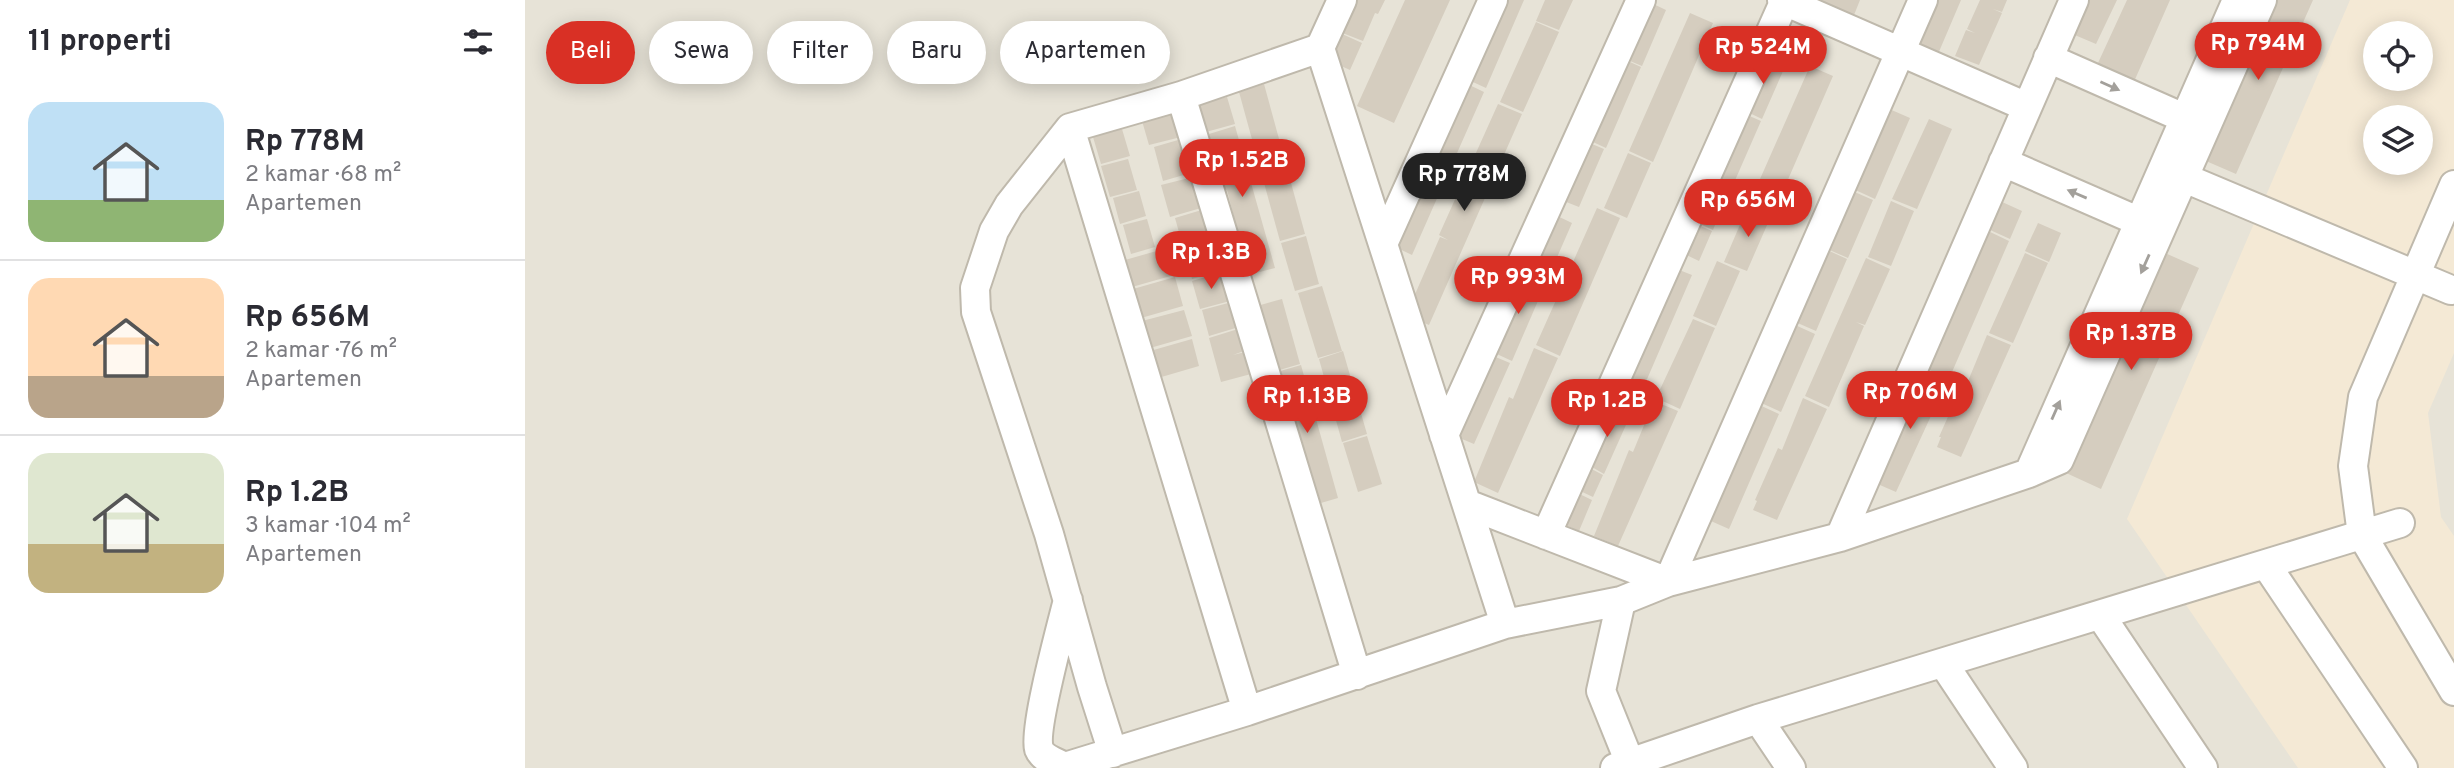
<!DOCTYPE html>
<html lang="id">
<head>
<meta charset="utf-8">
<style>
	body { margin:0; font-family:Overpass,sans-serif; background:#f2f2f3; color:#2b2b33; height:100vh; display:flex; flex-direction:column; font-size:26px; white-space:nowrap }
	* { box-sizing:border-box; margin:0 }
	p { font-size:23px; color:#7c7c81 }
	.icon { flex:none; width:38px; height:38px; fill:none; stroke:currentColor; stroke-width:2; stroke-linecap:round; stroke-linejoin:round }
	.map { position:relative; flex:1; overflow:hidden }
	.side { display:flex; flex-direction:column; background:#fff; width:525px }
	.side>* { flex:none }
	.top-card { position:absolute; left:21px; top:21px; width:665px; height:63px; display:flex; gap:14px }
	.controls { position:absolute; left:1838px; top:21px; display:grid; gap:14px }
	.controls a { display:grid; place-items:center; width:70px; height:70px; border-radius:50%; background:#fff; box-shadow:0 4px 18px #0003; font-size:35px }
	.price { position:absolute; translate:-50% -60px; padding:0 16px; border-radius:24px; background:#d93025; color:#fff; font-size:23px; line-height:46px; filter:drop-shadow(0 2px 4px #0008) }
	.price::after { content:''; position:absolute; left:50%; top:42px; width:21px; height:16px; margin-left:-10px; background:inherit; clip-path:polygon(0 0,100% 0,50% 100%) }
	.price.active { background:#222; color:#fff }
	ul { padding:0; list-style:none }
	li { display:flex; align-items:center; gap:21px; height:175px; padding:0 28px }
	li+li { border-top:2px solid #e1e1e2 }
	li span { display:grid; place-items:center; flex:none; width:196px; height:140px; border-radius:21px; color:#555 }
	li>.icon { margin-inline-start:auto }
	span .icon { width:84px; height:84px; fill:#fffc; stroke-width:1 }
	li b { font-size:30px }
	h2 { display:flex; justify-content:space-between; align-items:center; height:84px; padding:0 28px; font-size:30px }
	.pill { padding:0 24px; border-radius:32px; background:#fff; box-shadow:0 4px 18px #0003; font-size:24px; line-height:63px }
	.pill.active { background:#d93025; color:#fff }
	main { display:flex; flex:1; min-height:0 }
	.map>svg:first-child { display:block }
</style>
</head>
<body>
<main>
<section class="side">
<h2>11 properti<svg class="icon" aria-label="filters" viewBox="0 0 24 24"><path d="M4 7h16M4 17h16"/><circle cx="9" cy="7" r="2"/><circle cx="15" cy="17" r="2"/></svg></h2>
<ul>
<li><span style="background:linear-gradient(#bfe0f5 70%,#8fb573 0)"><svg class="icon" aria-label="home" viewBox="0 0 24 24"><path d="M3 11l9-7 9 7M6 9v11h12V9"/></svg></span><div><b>Rp 778M</b><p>2 kamar · 68 m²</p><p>Apartemen</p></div></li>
<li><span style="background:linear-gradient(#ffd9b3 70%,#b9a48a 0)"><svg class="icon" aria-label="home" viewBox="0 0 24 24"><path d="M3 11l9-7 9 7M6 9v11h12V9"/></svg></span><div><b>Rp 656M</b><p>2 kamar · 76 m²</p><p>Apartemen</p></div></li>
<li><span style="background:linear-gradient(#dfe7d0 65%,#c2b280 0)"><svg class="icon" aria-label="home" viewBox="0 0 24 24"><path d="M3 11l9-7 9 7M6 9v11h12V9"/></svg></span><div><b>Rp 1.2B</b><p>3 kamar · 104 m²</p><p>Apartemen</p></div></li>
</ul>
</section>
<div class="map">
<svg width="1929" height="768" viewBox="0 0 1929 768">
	<rect width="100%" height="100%" fill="#f3f1e9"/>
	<path fill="#e7e3d7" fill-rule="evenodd" d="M0,0H1929V768H0ZM1850,33H1895V79H1850ZM1850,117H1895V163H1850Z"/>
	<path fill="#f4e9d5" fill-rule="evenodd" d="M1825,0H1929V353L1903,413L1916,517L1929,536V768H1773L1602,519ZM1850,33H1895V79H1850ZM1850,117H1895V163H1850Z"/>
	<path fill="#d5cdbf" d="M829,0H860L853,14L850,13L838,41L815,32Z
		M880,0H925L869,123L832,106Z
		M972,0H999L961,88L937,77Z
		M1020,0H1048L1034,30L1011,21Z
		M1120,0L1141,10L1117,66L1093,56Z
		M1279,0H1335L1329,15L1301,3L1298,8Z
		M1408,0H1436L1413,54L1389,43Z
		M1455,0H1482L1477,12L1468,9L1477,13L1454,65L1430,56L1441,30L1450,33L1442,29Z
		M1565,0H1592L1571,44L1545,33L1556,7L1561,9Z
		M1602,0H1645L1604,93L1567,76Z
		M1747,0H1788L1711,174L1681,161Z
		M1165,13L1188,23L1128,162L1104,151Z
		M1011,22L1034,32L998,112L975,102Z
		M815,33L837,43L825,70L803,60Z
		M1238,53L1262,62L1237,119L1214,108Z
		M1094,57L1116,67L1081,148L1057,137Z
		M1285,66L1308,76L1248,214L1224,204Z
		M936,81L959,92L887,255L864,244Z
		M739,84L780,234L755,241L714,92Z
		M702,97L710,124L681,132L674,105Z
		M973,104L997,114L904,325L881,315L915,237L923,240L914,235Z
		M647,105L656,137L624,145L615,114Z
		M1362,108L1385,118L1350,199L1326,188Z
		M1213,111L1236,121L1201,201L1177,190Z
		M1404,119L1427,129L1392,209L1367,199Z
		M710,126L750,268L727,274L720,247L717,248L702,190H700L684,134Z
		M597,129L605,156L576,164L568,137Z
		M660,138L669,172L638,181L629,147Z
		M1055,139L1079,149L1054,207L1031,198Z
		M1103,153L1126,163L1102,218L1079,208Z
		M603,159L612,190L585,197L576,166Z
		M668,177L676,208L645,217L636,185Z
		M1325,190L1348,200L1323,258L1300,248Z
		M614,191L621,216L595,224L588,198Z
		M1177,193L1199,203L1188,230L1166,220Z
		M1366,201L1389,211L1366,266L1343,257Z
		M1475,201L1497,211L1485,239L1463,229Z
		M1223,206L1246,216L1222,271L1199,262Z
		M1072,208L1095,218L1035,356L1011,345Z
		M680,209L689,241L659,250L650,218Z
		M1024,212L1047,223L1023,278L1000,269Z
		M622,219L630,247L606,254L598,225Z
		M1164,221L1187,231L1174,261L1151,250Z
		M1513,223L1536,233L1524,262L1500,251Z
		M1461,230L1484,241L1424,379L1400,368Z
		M781,236L794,284L770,291L756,243Z
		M690,244L697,270L667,279L660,252Z
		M642,248L649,275L607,287L600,260Z
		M1300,249L1322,259L1291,331L1268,321Z
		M1500,253L1523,263L1488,343L1464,333Z
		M1640,253L1674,268L1576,489L1539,472L1596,347L1599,349L1613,315L1611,314Z
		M1341,258L1365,269L1340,325L1331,322L1339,326L1304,407L1280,396Z
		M1192,261L1215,271L1191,326L1168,316Z
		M1144,266L1167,275L1107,414L1082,403Z
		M999,271L1022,280L987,361L963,350Z
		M697,272L705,301L675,309L667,281Z
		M650,277L658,306L616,318L608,289Z
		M797,286L817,351L793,358L773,293Z
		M757,299L775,364L751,371L732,306Z
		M707,302L714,327L684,336L677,310Z
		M659,310L667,336L625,348L617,321Z
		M1168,319L1190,328L1155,409L1131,398Z
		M1268,324L1290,334L1256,412L1232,401Z
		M713,329L719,351L708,355L720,352L726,374L696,382L684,338Z
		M1462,335L1486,345L1436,457L1412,447L1416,437H1414L1437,385L1441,386Z
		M667,339L674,366L633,378L625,351Z
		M1009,348L1033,358L973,493L949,482L984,397L988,399Z
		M818,351L842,434L817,442L794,359Z
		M961,353L985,363L949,444L925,434Z
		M776,365L813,498L789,505L752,372Z
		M1398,370L1422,381L1371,492L1348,482Z
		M1278,398L1302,409L1252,520L1228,510L1232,501L1230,500L1253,448L1257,450Z
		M1129,401L1153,411L1093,546L1069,536L1104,450L1108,452Z
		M1230,403L1254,414L1204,529L1179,518Z
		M1082,405L1105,416L1079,474L1060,463Z
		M842,436L857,484L833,492L818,443Z
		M1059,465L1078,475L1068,497L1051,489Z
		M1044,489L1067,500L1054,531L1030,520Z"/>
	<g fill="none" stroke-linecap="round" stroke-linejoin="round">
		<g stroke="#bfb9ac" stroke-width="32">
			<path id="street" d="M1257,0L1502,107
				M795,48L980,624
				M1523,58L1677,126
				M656,96L832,675
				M545,128L722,711
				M1478,162L1629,228
				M1643,171L1926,290
				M1929,185L1838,397L1828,466L1837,535L1929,691
				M858,244L968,0
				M919,435L1116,0
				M1504,473L1712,0
				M942,504L1143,582L1398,0
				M1021,535L1260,0
				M1315,537L1549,0
				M1742,566L1878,768
				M543,600C537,624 508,730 514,749C518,759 531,762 540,767L722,711L980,624L1096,601L1143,582L1315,537L1504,473L1534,460L1737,0
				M1096,601L1076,691L1107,768
				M1576,616L1678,768
				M1418,663L1488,768
				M1233,719L1266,768
				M588,753L567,687L524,534L451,312L450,288L469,231L484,205L545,128L656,96L795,48L817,0
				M1090,768L1233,719L1875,523"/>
		</g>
		<use href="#street" stroke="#fff" stroke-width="28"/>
	</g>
	<defs><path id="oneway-solid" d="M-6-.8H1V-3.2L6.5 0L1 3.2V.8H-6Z" transform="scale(1.75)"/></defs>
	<g fill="#a3a09b">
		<use href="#oneway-solid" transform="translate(1585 86) rotate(24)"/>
		<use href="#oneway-solid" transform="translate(1552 194) rotate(-157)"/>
		<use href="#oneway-solid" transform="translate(1620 264) rotate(114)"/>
		<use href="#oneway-solid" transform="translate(1531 410) rotate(-66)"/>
	</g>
</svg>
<div class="controls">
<a><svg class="icon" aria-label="locate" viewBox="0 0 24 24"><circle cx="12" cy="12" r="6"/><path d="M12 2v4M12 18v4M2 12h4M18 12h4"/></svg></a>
<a><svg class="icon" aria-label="layers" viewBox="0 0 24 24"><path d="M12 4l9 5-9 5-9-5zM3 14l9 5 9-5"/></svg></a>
</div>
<b class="price" style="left:1733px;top:82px">Rp 794M</b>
<b class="price" style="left:1238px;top:86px">Rp 524M</b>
<b class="price" style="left:717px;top:199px">Rp 1.52B</b>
<b class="price active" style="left:939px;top:213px">Rp 778M</b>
<b class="price" style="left:1223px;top:239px">Rp 656M</b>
<b class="price" style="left:686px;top:291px">Rp 1.3B</b>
<b class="price" style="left:993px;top:316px">Rp 993M</b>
<b class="price" style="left:1606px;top:372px">Rp 1.37B</b>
<b class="price" style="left:1385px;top:431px">Rp 706M</b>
<b class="price" style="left:782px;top:435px">Rp 1.13B</b>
<b class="price" style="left:1082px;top:439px">Rp 1.2B</b>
<div class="top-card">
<a class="pill active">Beli</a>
<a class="pill">Sewa</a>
<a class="pill">Filter</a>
<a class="pill">Baru</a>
<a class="pill">Apartemen</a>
</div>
</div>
</main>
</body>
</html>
